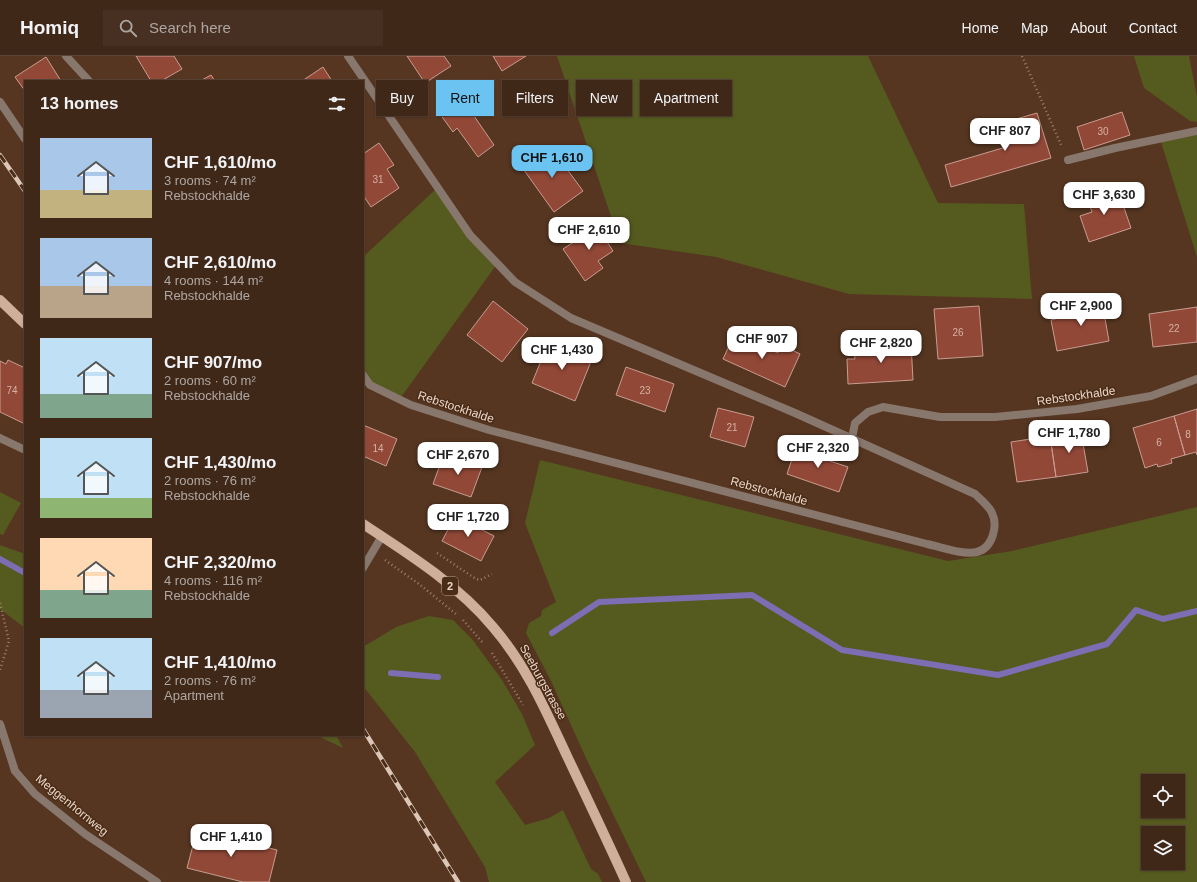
<!DOCTYPE html>
<html lang="en">
<head>
<meta charset="utf-8">
<style>
	body { margin:0; font-family:Arial,sans-serif; background:#473022; color:#f1f3f6; height:100vh; display:flex; flex-direction:column; font-size:15px; white-space:nowrap }
	* { box-sizing:border-box; margin:0 }
	p { font-size:13px; color:#aea6a2 }
	.icon { flex:none; width:22px; height:22px; fill:none; stroke:currentColor; stroke-width:2; stroke-linecap:round; stroke-linejoin:round }
	.map { position:relative; flex:1; overflow:hidden }
	.side { position:absolute; left:24px; top:24px; width:340px; height:656px; display:flex; flex-direction:column; background:#402819; border-radius:0px; box-shadow:0 1px 3px #0004,0 0 0 1px #594438 }
	.side>* { flex:none }
	.guide { position:absolute; left:376px; top:24px; width:380px; height:36px; display:flex; gap:8px }
	.fabs { position:absolute; left:1141px; top:718px; display:grid; gap:8px }
	.fabs a { display:grid; place-items:center; width:44px; height:44px; border-radius:0px; background:#402819; box-shadow:0 1px 3px #0004,0 0 0 1px #594438; font-size:20px }
	.price { position:absolute; translate:-50% -34px; padding:0 9px; border-radius:8px; background:#fff; color:#222; font-size:13px; line-height:26px; filter:drop-shadow(0 1px 2px #0008) }
	.price::after { content:''; position:absolute; left:50%; top:24px; width:12px; height:9px; margin-left:-6px; background:inherit; clip-path:polygon(0 0,100% 0,50% 100%) }
	.price.active { background:#6bc3f2; color:#111 }
	ul { padding:0; list-style:none }
	li { display:flex; align-items:center; gap:12px; height:100px; padding:0 16px }
	li span { display:grid; place-items:center; flex:none; width:112px; height:80px; border-radius:0px; color:#555 }
	li>.icon { margin-inline-start:auto }
	span .icon { width:48px; height:48px; fill:#fffc; stroke-width:1 }
	li b { font-size:17px }
	h2 { display:flex; justify-content:space-between; align-items:center; height:48px; padding:0 16px; font-size:17px }
	.tag { padding:0 14px; border-radius:0px; background:#402819; box-shadow:0 1px 3px #0004,0 0 0 1px #594438; font-size:14px; line-height:36px }
	.tag.active { background:#6bc3f2; color:#111 }
	header { display:flex; align-items:center; gap:24px; box-sizing:border-box; height:56px; padding:0 20px; background:#402819; border-bottom:1px solid #594438 }
	header strong { font-size:19px }
	nav { display:flex; gap:22px; margin-inline-start:auto; font-size:14px }
	.search { width:280px; height:36px; background:#473022; display:flex; align-items:center; gap:10px; box-sizing:border-box; padding:0 14px; border-radius:0px; color:#aea6a2; font-size:15px }
	.map>svg:first-child { display:block }
</style>
</head>
<body>
<header>
<strong>Homiq</strong>
<div class="search"><svg class="icon" aria-label="search" viewBox="0 0 24 24"><circle cx="10" cy="10" r="6"/><path d="M15 15l6 6"/></svg>Search here</div>
<nav><a>Home</a><a>Map</a><a>About</a><a>Contact</a></nav>
</header>
<div class="map">
<svg width="1197" height="826" viewBox="0 0 1197 826">
	<rect width="100%" height="100%" fill="#563621"/>
	<path fill="#555a1f" fill-rule="evenodd" d="M557,0H868L938,147L1024,148L1032,243L849,238L716,201L620,187Z
		M1134,0H1189L1197,41V66L1190,65L1144,32Z
		M1197,79V201L1161,86Z
		M437,132L497,208L399,344L370,329L363,319V201Z
		M540,404L948,505L1012,495L1197,451V826H646L586,702L552,627L526,577L529,567L541,560L542,554L556,546L525,467ZM1148,725H1178V755H1148ZM1148,777H1178V807H1148Z
		M0,436L21,447L3,479L0,478Z
		M0,489L25,498V572L0,553Z
		M429,560L453,564L472,583L502,624L522,658L535,689L495,726L525,769L549,762L563,754L591,813L598,818L602,826H489L485,811L415,696L363,630V591L396,571Z
		M316,679H336L343,692Z"/>
	<g fill="none" stroke-linecap="round" stroke-linejoin="round">
		<path stroke="#7d6db2" stroke-width="6" d="M0,503L25,517
			M552,577L599,546L752,539L842,594L998,619L1107,588L1136,554L1163,563L1197,555
			M391,617L438,621"/>
	</g>
	<path fill="#924837" stroke="#c99c91" d="M136,0H174L182,13L161,25H151Z
		M407,0H444L451,10L425,27Z
		M493,0H526L502,15Z
		M46,1L61,25H25V35L15,21Z
		M323,11L332,25H302Z
		M211,19L215,25H200Z
		M467,38L480,56L474,60L494,89L478,101L457,72L453,76L440,58Z
		M1122,56L1130,79L1084,94L1077,71Z
		M1037,57L1051,102L951,131L945,109L1006,91L999,68Z
		M379,87L394,109L387,113L399,132L371,151L363,139V98Z
		M550,90L583,135L554,156L521,110Z
		M1103,130L1109,150L1122,146L1131,172L1089,186L1080,160L1092,156L1085,136Z
		M593,164L613,195L598,205L603,212L585,225L563,193L583,180L579,173Z
		M493,245L528,273L502,306L467,279Z
		M1102,246L1109,285L1057,295L1051,264L1067,260L1066,252Z
		M979,250L983,300L938,303L934,253Z
		M1197,251V286L1153,291L1149,258Z
		M735,277L778,297L782,289L800,298L785,331L723,303Z
		M549,285L592,303L575,345L532,327Z
		M911,287L913,324L848,328L847,303H855L854,291Z
		M8,304L25,312V368L0,356V305L6,308Z
		M626,311L674,328L665,356L616,339Z
		M718,352L754,361L745,391L710,381Z
		M1197,353V399L1196,396L1185,399L1174,360Z
		M1174,360L1185,399L1171,403L1172,407L1158,411L1157,408L1145,412L1133,372Z
		M363,369L397,383L386,410L363,400Z
		M1081,376L1088,416L1056,421L1050,380Z
		M1050,380L1056,421L1017,426L1011,386Z
		M802,390L832,400L830,405L848,411L839,436L787,418L793,400L798,402Z
		M444,398L482,411L471,441L433,428Z
		M455,460L494,480L481,505L442,485Z
		M197,774L277,794L269,826H243L187,812Z"/>
	<g fill="none" stroke-linecap="round" stroke-linejoin="round">
		<path stroke="#9d8271" stroke-width="2.5" stroke-dasharray="1 3" stroke-linecap="butt" d="M1022,0L1062,91
			M437,497L476,523L480,524L492,518
			M385,504L419,528L456,558
			M0,547L9,585L0,614
			M463,564L483,587
			M492,597L523,649"/>
		<path stroke="#88776d" stroke-width="8" d="M1068,104L1115,92L1197,75
			M0,382L25,394
			M363,512L382,480
			M0,668L15,715L35,738L85,778L157,826"/>
		<path stroke="#88776d" stroke-width="8" d="M66,0L89,25
			M348,0L470,179L515,226L571,262L795,357L975,438C980,443 989,450 992,457C998,469 993,492 977,496C962,499 942,491 927,488L489,374L411,349L370,329L363,319
			M0,46L25,83
			M852,382L855,367L868,356L883,351L940,361H995L1077,353L1151,340L1197,323"/>
		<path stroke="#cfaf9a" stroke-width="10" d="M0,244L25,268
			M363,468C409,498 458,529 493,571C526,609 546,655 567,700C587,742 607,784 626,826"/>
		<g stroke="#dbc6b8" stroke-width="4.5">
			<path id="rail" d="M0,99L25,135
				M363,673L458,826"/>
		</g>
		<use href="#rail" stroke="#4a2c17" stroke-width="3" stroke-dasharray="9" stroke-linecap="butt"/>
	</g>
	<g text-anchor="middle" dominant-baseline="central" stroke-width="3" stroke-linejoin="round" paint-order="stroke">
		<g font-size="10" fill="#d4b2a4">
			<text x="1103" y="75">30</text>
			<text x="378" y="123">31</text>
			<text x="1174" y="272">22</text>
			<text x="958" y="276">26</text>
			<text x="12" y="334">74</text>
			<text x="645" y="334">23</text>
			<text x="732" y="371">21</text>
			<text x="1188" y="378">8</text>
			<text x="1159" y="386">6</text>
			<text x="378" y="392">14</text>
		</g>
		<rect fill="#4a2c17" stroke="#baa394" stroke-width="1" x="442" y="521" width="16" height="18" rx="3"/>
		<g font-size="11" font-weight="bold" fill="#ead6c9">
			<text x="450" y="530">2</text>
		</g>
		<g font-size="12" fill="#ead6c9" stroke="#4a2c17">
			<text transform="translate(1076 340) rotate(-8)">Rebstockhalde</text>
			<text transform="translate(456 351) rotate(18)">Rebstockhalde</text>
			<text transform="translate(769 435) rotate(15)">Rebstockhalde</text>
			<text transform="translate(543 626) rotate(61)">Seeburgstrasse</text>
			<text transform="translate(72 749) rotate(39)">Meggenhornweg</text>
		</g>
	</g>
</svg>
<div class="fabs">
<a><svg class="icon" aria-label="locate" viewBox="0 0 24 24"><circle cx="12" cy="12" r="6"/><path d="M12 2v4M12 18v4M2 12h4M18 12h4"/></svg></a>
<a><svg class="icon" aria-label="layers" viewBox="0 0 24 24"><path d="M12 4l9 5-9 5-9-5zM3 14l9 5 9-5"/></svg></a>
</div>
<b class="price" style="left:1005px;top:96px">CHF 807</b>
<b class="price active" style="left:552px;top:123px">CHF 1,610</b>
<b class="price" style="left:1104px;top:160px">CHF 3,630</b>
<b class="price" style="left:589px;top:195px">CHF 2,610</b>
<b class="price" style="left:1081px;top:271px">CHF 2,900</b>
<b class="price" style="left:762px;top:304px">CHF 907</b>
<b class="price" style="left:881px;top:308px">CHF 2,820</b>
<b class="price" style="left:562px;top:315px">CHF 1,430</b>
<b class="price" style="left:1069px;top:398px">CHF 1,780</b>
<b class="price" style="left:818px;top:413px">CHF 2,320</b>
<b class="price" style="left:458px;top:420px">CHF 2,670</b>
<b class="price" style="left:468px;top:482px">CHF 1,720</b>
<b class="price" style="left:231px;top:802px">CHF 1,410</b>
<div class="guide">
<a class="tag">Buy</a>
<a class="tag active">Rent</a>
<a class="tag">Filters</a>
<a class="tag">New</a>
<a class="tag">Apartment</a>
</div>
<section class="side">
<h2>13 homes<svg class="icon" aria-label="filters" viewBox="0 0 24 24"><path d="M4 7h16M4 17h16"/><circle cx="9" cy="7" r="2"/><circle cx="15" cy="17" r="2"/></svg></h2>
<ul>
<li><span style="background:linear-gradient(#a9c7e8 65%,#c2b280 0)"><svg class="icon" aria-label="home" viewBox="0 0 24 24"><path d="M3 11l9-7 9 7M6 9v11h12V9"/></svg></span><div><b>CHF 1,610/mo</b><p>3 rooms · 74 m²</p><p>Rebstockhalde</p></div></li>
<li><span style="background:linear-gradient(#a9c7e8 60%,#b9a48a 0)"><svg class="icon" aria-label="home" viewBox="0 0 24 24"><path d="M3 11l9-7 9 7M6 9v11h12V9"/></svg></span><div><b>CHF 2,610/mo</b><p>4 rooms · 144 m²</p><p>Rebstockhalde</p></div></li>
<li><span style="background:linear-gradient(#bfe0f5 70%,#7fa58c 0)"><svg class="icon" aria-label="home" viewBox="0 0 24 24"><path d="M3 11l9-7 9 7M6 9v11h12V9"/></svg></span><div><b>CHF 907/mo</b><p>2 rooms · 60 m²</p><p>Rebstockhalde</p></div></li>
<li><span style="background:linear-gradient(#bfe0f5 75%,#8fb573 0)"><svg class="icon" aria-label="home" viewBox="0 0 24 24"><path d="M3 11l9-7 9 7M6 9v11h12V9"/></svg></span><div><b>CHF 1,430/mo</b><p>2 rooms · 76 m²</p><p>Rebstockhalde</p></div></li>
<li><span style="background:linear-gradient(#ffd9b3 65%,#7fa58c 0)"><svg class="icon" aria-label="home" viewBox="0 0 24 24"><path d="M3 11l9-7 9 7M6 9v11h12V9"/></svg></span><div><b>CHF 2,320/mo</b><p>4 rooms · 116 m²</p><p>Rebstockhalde</p></div></li>
<li><span style="background:linear-gradient(#bfe0f5 65%,#9aa5b1 0)"><svg class="icon" aria-label="home" viewBox="0 0 24 24"><path d="M3 11l9-7 9 7M6 9v11h12V9"/></svg></span><div><b>CHF 1,410/mo</b><p>2 rooms · 76 m²</p><p>Apartment</p></div></li>
</ul>
</section>
</div>
</body>
</html>
